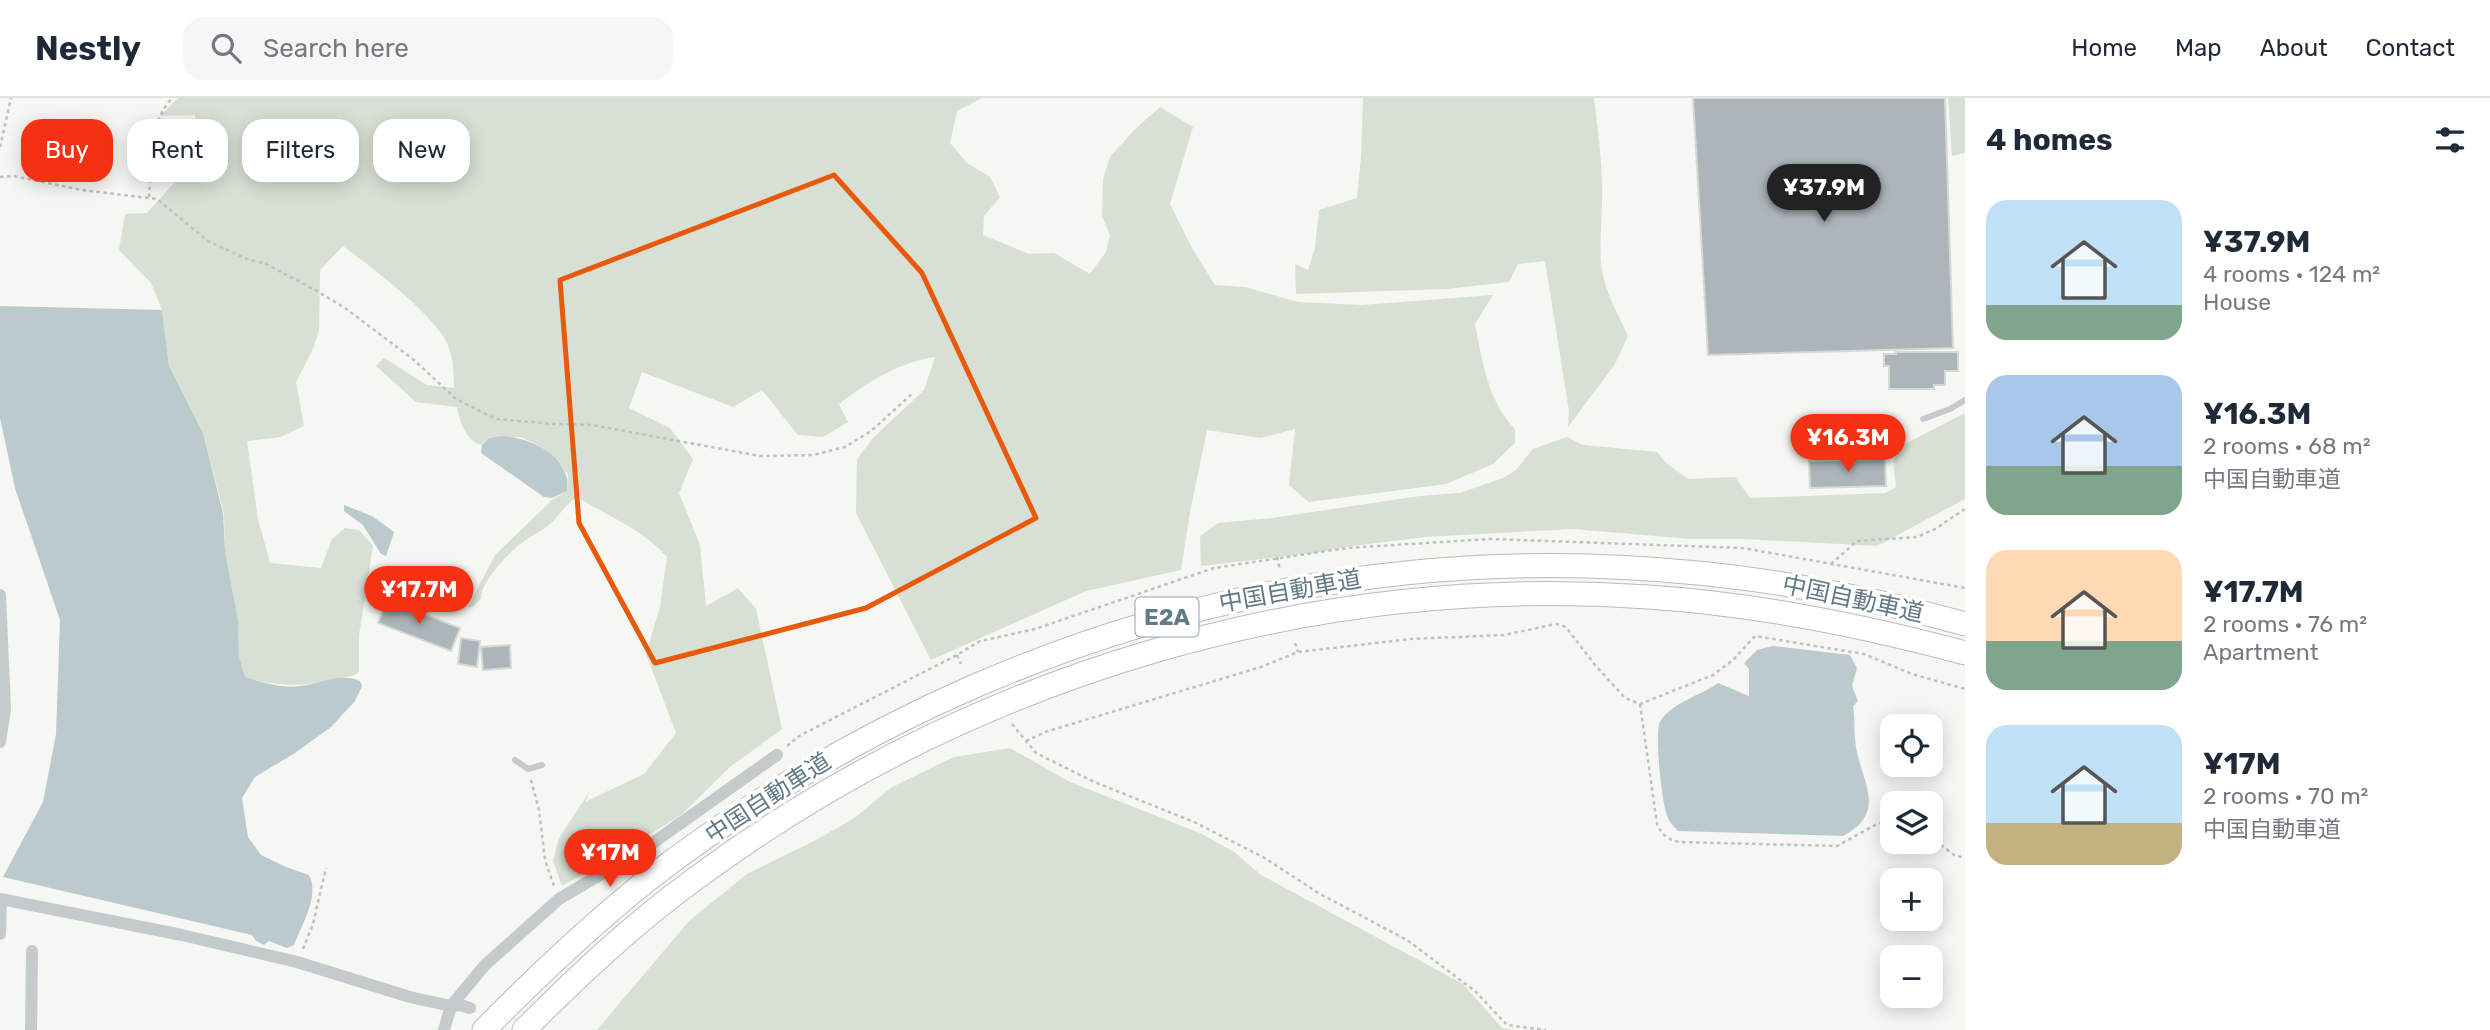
<!DOCTYPE html>
<html lang="en">
<head>
<meta charset="utf-8">
<style>
	body { margin:0; font-family:Rubik,"Noto Sans JP",sans-serif; background:#f6f6f7; color:#1f2937; height:100vh; display:flex; flex-direction:column; font-size:26px; white-space:nowrap }
	* { box-sizing:border-box; margin:0 }
	p { font-size:23px; color:#747a83 }
	.icon { flex:none; width:38px; height:38px; fill:none; stroke:currentColor; stroke-width:2; stroke-linecap:round; stroke-linejoin:round }
	.map { position:relative; flex:1; overflow:hidden }
	.panel { display:flex; flex-direction:column; background:#fff; width:525px }
	.panel>* { flex:none }
	.guide { position:absolute; left:21px; top:21px; width:665px; height:63px; display:flex; gap:14px }
	.fabs { position:absolute; left:1880px; top:616px; display:grid; gap:14px }
	.fabs a { display:grid; place-items:center; width:63px; height:63px; border-radius:14px; background:#fff; box-shadow:0 4px 18px #0003; font-size:35px }
	.price { position:absolute; translate:-50% -60px; padding:0 16px; border-radius:24px; background:#f53113; color:#fff; font-size:23px; line-height:46px; filter:drop-shadow(0 2px 4px #0008) }
	.price::after { content:''; position:absolute; left:50%; top:42px; width:21px; height:16px; margin-left:-10px; background:inherit; clip-path:polygon(0 0,100% 0,50% 100%) }
	.price.active { background:#222; color:#fff }
	ul { padding:0; list-style:none }
	li { display:flex; align-items:center; gap:21px; height:175px; padding:0 21px }
	li span { display:grid; place-items:center; flex:none; width:196px; height:140px; border-radius:21px; color:#555 }
	li>.icon { margin-inline-start:auto }
	span .icon { width:84px; height:84px; fill:#fffc; stroke-width:1 }
	li b { font-size:30px }
	h2 { display:flex; justify-content:space-between; align-items:center; height:84px; padding:0 21px; font-size:30px }
	.chip { padding:0 24px; border-radius:21px; background:#fff; box-shadow:0 4px 18px #0003; font-size:24px; line-height:63px }
	.chip.active { background:#f53113; color:#fff }
	header { display:flex; align-items:center; gap:42px; box-sizing:border-box; height:98px; padding:0 35px; background:#fff; border-bottom:2px solid #e0e1e3 }
	header strong { font-size:33px }
	nav { display:flex; gap:38px; margin-inline-start:auto; font-size:24px }
	.search { width:490px; height:63px; background:#f6f6f7; display:flex; align-items:center; gap:18px; box-sizing:border-box; padding:0 24px; border-radius:21px; color:#747a83; font-size:26px }
	main { display:flex; flex:1; min-height:0 }
	.map>svg:first-child { display:block }
</style>
</head>
<body>
<header>
<strong>Nestly</strong>
<div class="search"><svg class="icon" aria-label="search" viewBox="0 0 24 24"><circle cx="10" cy="10" r="6"/><path d="M15 15l6 6"/></svg>Search here</div>
<nav><a>Home</a><a>Map</a><a>About</a><a>Contact</a></nav>
</header>
<main>
<div class="map">
<svg width="1965" height="932" viewBox="0 0 1965 932">
	<rect width="100%" height="100%" fill="#f6f6f2"/>
	<path fill="#d8dfd3" d="M178,0H982L957,13L950,45L967,65L990,79L1000,99L984,118L983,137L1029,156L1054,155L1090,176L1106,154L1110,137L1102,118L1103,81L1110,59L1133,33L1160,9L1193,29L1170,106L1193,152L1215,187L1245,189L1298,204L1362,207L1493,197L1475,226C1482,262 1488,304 1515,331V345L1493,366L1446,386L1309,404L1289,387L1295,331L1261,340L1207,332L1190,414L1181,472L1086,493L931,562L856,415L857,361L873,340L924,292L935,259C900,264 867,284 839,306L848,324L823,339L798,337L762,292L733,309L642,274L629,310L670,330L693,361L679,395L700,447L706,508L738,490L756,511L782,631L730,669L681,717L617,757L562,788L553,763L559,740L590,693L585,704L644,676L676,635L646,556L660,509L667,459C642,431 608,418 577,399C565,407 560,417 550,426C544,432 534,436 527,441C512,451 481,482 481,500L473,509H468L495,457L552,402L567,393L568,377L558,362L538,347L520,339H488L481,347C466,343 459,322 457,309L416,304L376,268L384,260L427,287L454,290C454,276 453,255 446,243C429,212 371,169 343,148L320,172L319,233L312,253L296,284L304,328L280,339L247,343L258,421L270,465L321,470L332,441L345,430L359,432L373,448L359,537V573L355,577C311,587 289,592 245,579L239,560L238,522L225,453L224,415L203,335L169,268L162,212L151,185L119,152L125,116L147,115L201,55L195,17L160,18Z
		M1363,0H1594C1598,34 1603,68 1602,103C1602,128 1598,153 1603,178C1608,199 1619,218 1628,238L1615,266L1568,329L1569,313L1545,163L1518,166L1509,184L1446,191L1296,196L1295,166L1308,172L1315,150L1319,112L1357,100L1361,59Z
		M1948,0H1965V55L1952,58Z
		M1965,315V401L1877,448L1743,441H1691L1572,431L1425,439L1352,448L1314,455L1201,468L1200,438L1218,425L1272,420L1420,398L1460,395L1503,380L1516,372L1533,351L1567,339L1583,347L1657,354L1666,365L1688,381L1735,379L1750,400L1886,395L1896,389L1893,363L1903,347Z
		M1010,650L1070,684L1200,735L1234,754L1261,777L1463,886L1502,930L1514,932H597L689,823L747,776L814,743L853,721L892,689L954,659Z"/>
	<path fill="#bbcacd" d="M0,208L162,212L169,268L203,335L223,415L225,453L238,522L239,559L245,579C262,584 282,591 300,588C319,586 342,574 360,583L362,588L355,603L331,629L295,655L255,679L242,700L248,739L261,757L286,769L309,777C320,799 302,825 294,847L287,850L269,843L264,847L256,843L252,837L3,779L43,704L56,636L60,522L15,390L0,320Z
		M503,338C526,340 558,352 566,377C568,381 567,388 567,393L552,400L544,399L481,355L482,347L488,340Z
		M344,407L372,418L394,434L386,458L381,456L363,427L344,413Z
		M1773,548L1850,557L1857,570L1852,588L1858,603L1853,608C1855,620 1854,630 1855,641C1858,681 1891,712 1843,738L1678,733C1675,729 1670,725 1668,720C1662,707 1654,636 1660,624C1669,606 1702,597 1718,585L1749,598V571L1744,565L1757,552Z"/>
	<path fill="#acb6ba" stroke="#d7d7d5" stroke-width="2" d="M1693,0H1945L1953,250L1708,257Z
		M1896,254H1958V273H1945V287H1934V291H1889V268H1884V256H1896Z
		M1885,361L1886,388L1810,390L1809,363Z
		M387,502L460,530L451,553L378,525Z
		M461,540L480,543L477,569L458,566Z
		M510,547L511,570L483,572L481,549Z"/>
	<g fill="none" stroke-linecap="round" stroke-linejoin="round">
		<g stroke="#b7bcbe" stroke-width="25">
			<path id="motorway" d="M484,932C543,872 604,814 671,764C1050,484 1511,397 1965,526
				M524,932C578,878 633,826 695,781C967,579 1309,475 1648,499C1756,506 1861,527 1965,555"/>
		</g>
		<path stroke="#bec1c3" stroke-width="2.5" stroke-dasharray="3.5 3.5" stroke-linecap="butt" d="M0,49L11,0
			M0,79L14,78L82,92L157,101L208,143L247,161L266,166L317,193L345,210L414,262L456,301L496,321L554,326L592,327L760,358L813,357L845,349L871,333L913,295
			M149,99C151,64 148,27 172,0
			M1277,459L1280,472
			M1831,466L1857,443L1917,439L1935,431L1965,411
			M1295,545L1298,554
			M957,557L961,566
			M1640,606L1657,726C1662,737 1667,741 1679,744L1837,748L1877,726L1892,723
			M1012,626L1036,655L1092,683L1194,724L1263,759L1320,796L1407,842L1475,893L1507,927L1546,932
			M1026,643L1045,634L1261,569L1298,554L1410,541L1504,537L1556,526L1566,529L1595,567L1625,600L1640,606L1713,577L1733,562L1755,538L1864,556L1912,576L1965,591
			M787,648L799,638L957,557L980,543L1035,531L1214,470L1347,450L1489,441L1743,450L1965,490
			M531,682L539,712L545,762L554,788
			M1930,738L1954,757L1965,760
			M303,851L313,826L326,770"/>
		<path stroke="#c5cacc" stroke-width="6" d="M1923,321L1950,311L1965,302
			M515,662L528,671L542,667"/>
		<path stroke="#c5cacc" stroke-width="12" d="M0,497L5,611L0,644
			M0,801L182,837L297,864L410,899L451,908L460,907L470,910
			M0,836L1,802
			M31,932L32,853
			M444,932L451,908L485,867L559,801L647,749L777,657"/>
		<use href="#motorway" stroke="#fff" stroke-width="23"/>
	</g>
	<path fill="none" stroke="#e8590c" stroke-width="5" stroke-linejoin="round" d="M834,77L922,175L1036,420L866,510L655,565L579,425L560,182Z"/>
	<g text-anchor="middle" dominant-baseline="central" stroke-width="7" stroke-linejoin="round" paint-order="stroke">
		<rect fill="#fff" stroke="#91a2aa" stroke-width="2" x="1135.5" y="499.5" width="63" height="39" rx="5"/>
		<g font-size="23" font-weight="bold" fill="#627a86">
			<text x="1167" y="519">E2A</text>
		</g>
		<g font-size="24" fill="#627a86" stroke="#fff">
			<text transform="translate(1290 493) rotate(-10)">中国自動車道</text>
			<text transform="translate(1853 501) rotate(12)">中国自動車道</text>
			<text transform="translate(768 700) rotate(-33)">中国自動車道</text>
		</g>
	</g>
</svg>
<div class="fabs">
<a><svg class="icon" aria-label="locate" viewBox="0 0 24 24"><circle cx="12" cy="12" r="6"/><path d="M12 2v4M12 18v4M2 12h4M18 12h4"/></svg></a>
<a><svg class="icon" aria-label="layers" viewBox="0 0 24 24"><path d="M12 4l9 5-9 5-9-5zM3 14l9 5 9-5"/></svg></a>
<a>+</a>
<a>−</a>
</div>
<b class="price active" style="left:1824px;top:126px">¥37.9M</b>
<b class="price" style="left:1848px;top:376px">¥16.3M</b>
<b class="price" style="left:419px;top:528px">¥17.7M</b>
<b class="price" style="left:610px;top:791px">¥17M</b>
<div class="guide">
<a class="chip active">Buy</a>
<a class="chip">Rent</a>
<a class="chip">Filters</a>
<a class="chip">New</a>
</div>
</div>
<section class="panel">
<h2>4 homes<svg class="icon" aria-label="filters" viewBox="0 0 24 24"><path d="M4 7h16M4 17h16"/><circle cx="9" cy="7" r="2"/><circle cx="15" cy="17" r="2"/></svg></h2>
<ul>
<li><span style="background:linear-gradient(#bfe0f5 75%,#7fa58c 0)"><svg class="icon" aria-label="home" viewBox="0 0 24 24"><path d="M3 11l9-7 9 7M6 9v11h12V9"/></svg></span><div><b>¥37.9M</b><p>4 rooms · 124 m²</p><p>House</p></div></li>
<li><span style="background:linear-gradient(#a9c7e8 65%,#7fa58c 0)"><svg class="icon" aria-label="home" viewBox="0 0 24 24"><path d="M3 11l9-7 9 7M6 9v11h12V9"/></svg></span><div><b>¥16.3M</b><p>2 rooms · 68 m²</p><p>中国自動車道</p></div></li>
<li><span style="background:linear-gradient(#ffd9b3 65%,#7fa58c 0)"><svg class="icon" aria-label="home" viewBox="0 0 24 24"><path d="M3 11l9-7 9 7M6 9v11h12V9"/></svg></span><div><b>¥17.7M</b><p>2 rooms · 76 m²</p><p>Apartment</p></div></li>
<li><span style="background:linear-gradient(#bfe0f5 70%,#c2b280 0)"><svg class="icon" aria-label="home" viewBox="0 0 24 24"><path d="M3 11l9-7 9 7M6 9v11h12V9"/></svg></span><div><b>¥17M</b><p>2 rooms · 70 m²</p><p>中国自動車道</p></div></li>
</ul>
</section>
</main>
</body>
</html>
